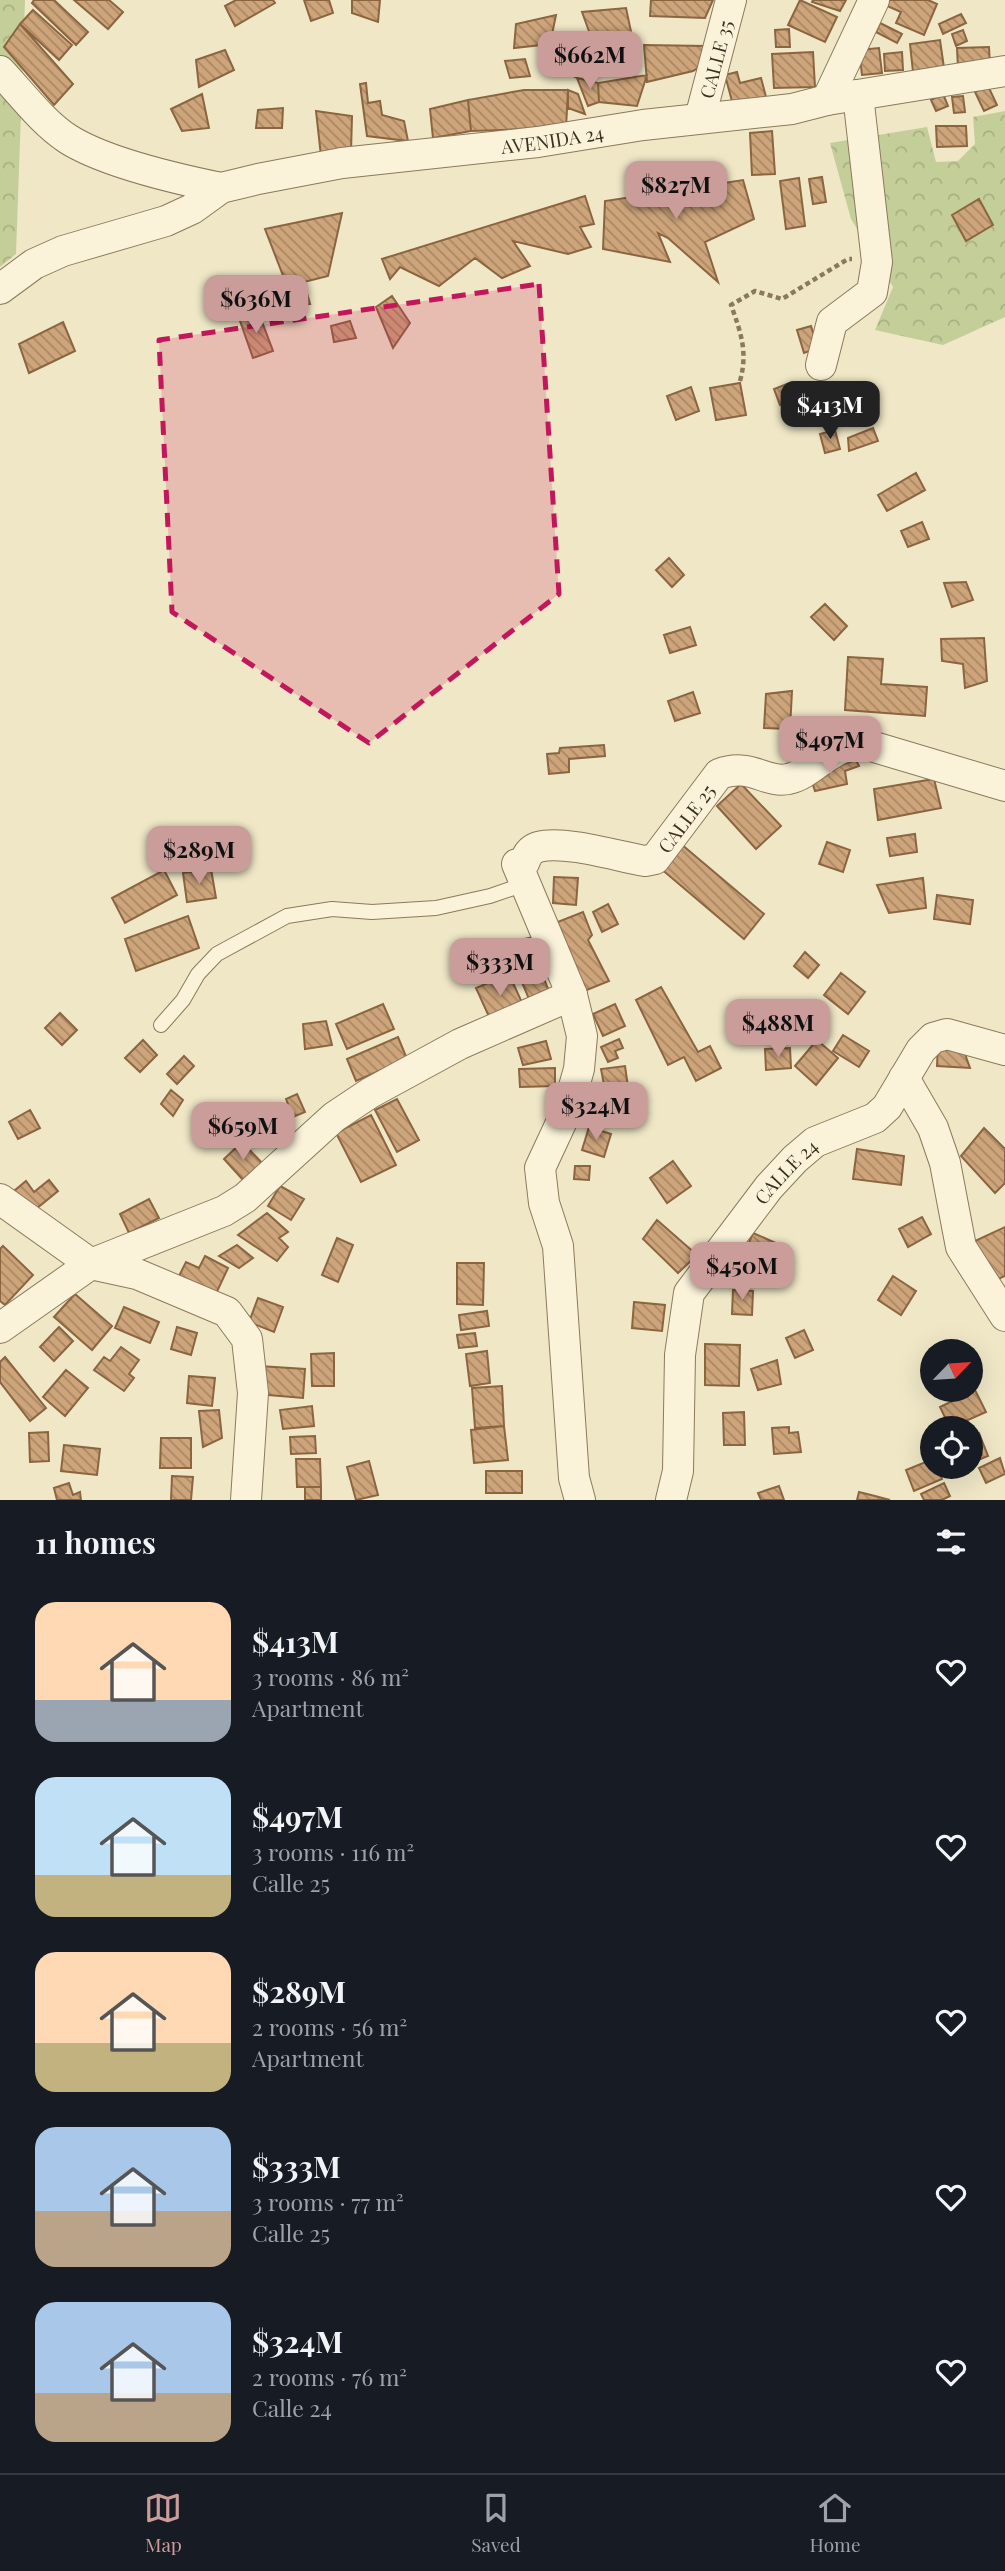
<!DOCTYPE html>
<html lang="en">
<head>
<meta charset="utf-8">
<style>
	body { margin:0; font-family:"Playfair Display",serif; background:#20242c; color:#f1f3f6; height:100vh; display:flex; flex-direction:column; font-size:26px; white-space:nowrap }
	* { box-sizing:border-box; margin:0 }
	p { font-size:23px; color:#9ea1a6 }
	.icon { flex:none; width:38px; height:38px; fill:none; stroke:currentColor; stroke-width:2; stroke-linecap:round; stroke-linejoin:round }
	.map { position:relative; height:1500px; overflow:hidden }
	.details { display:flex; flex-direction:column; background:#171b24; flex:1 }
	.details>* { flex:none }
	.needle { width:46px; rotate:65deg }
	.fabs { position:absolute; left:920px; top:1339px; display:grid; gap:14px }
	.fabs a { display:grid; place-items:center; width:63px; height:63px; border-radius:50%; background:#171b24; box-shadow:0 7px 28px #0002; font-size:35px }
	.price { position:absolute; translate:-50% -60px; padding:0 16px; border-radius:14px; background:#ca9d9a; color:#111; font-size:23px; line-height:46px; filter:drop-shadow(0 2px 4px #0008) }
	.price::after { content:''; position:absolute; left:50%; top:42px; width:21px; height:16px; margin-left:-10px; background:inherit; clip-path:polygon(0 0,100% 0,50% 100%) }
	.price.selected { background:#222; color:#fff }
	ul { padding:0; list-style:none }
	li { display:flex; align-items:center; gap:21px; height:175px; padding:0 35px }
	li span { display:grid; place-items:center; flex:none; width:196px; height:140px; border-radius:21px; color:#555 }
	li>.icon { margin-inline-start:auto }
	span .icon { width:84px; height:84px; fill:#fffc; stroke-width:1 }
	li b { font-size:30px }
	h2 { display:flex; justify-content:space-between; align-items:center; height:84px; padding:0 35px; font-size:30px }
	.tab-bar { display:flex; justify-content:space-around; align-items:center; height:98px; border-top:2px solid #363941; background:#171b24; font-size:19px; color:#9ea1a6 }
	.tab-bar a { display:grid; justify-items:center; gap:4px }
	.tab-bar .selected { color:#ca9d9a }
	.map>svg:first-child { display:block }
</style>
</head>
<body>
<div class="map">
<svg width="1005" height="1500" viewBox="0 0 1005 1500">
	<defs>
		<pattern id="forest-crowns" width="20" height="18" patternUnits="userSpaceOnUse" patternTransform="scale(1.75)"><rect width="20" height="18" fill="#c3ce99"/><path d="M2 6a3 3 0 1 1 6 0M12 15a3 3 0 1 1 6 0" fill="none" stroke="#a8b183"/></pattern>
		<pattern id="building-back-hatch" width="6" height="6" patternUnits="userSpaceOnUse" patternTransform="scale(1.75)"><rect width="6" height="6" fill="#cea57b"/><path d="M-1 5l2 2M0 0l6 6M5-1l2 2" fill="none" stroke="#a88764"/></pattern>
	</defs>
	<rect width="100%" height="100%" fill="#efe7c6"/>
	<path fill="url(#forest-crowns)" d="M0,0H25L16,254L0,267Z
		M1005,111V317L943,345L875,330L893,287L851,219L830,143L927,127L936,162L958,161L975,144L973,117Z"/>
	<path fill="url(#building-back-hatch)" stroke="#8b6540" stroke-width="2" d="M34,0H54L88,32L76,45L32,3Z
		M74,0H109L123,12L108,29Z
		M236,0H273L275,3L235,26L225,6Z
		M304,0H329L333,13L311,21Z
		M352,0H380L378,22L352,13Z
		M651,0H713L705,18L650,16Z
		M800,0L837,17L825,42L788,25Z
		M813,0H846L840,11L812,2Z
		M887,0H928L937,4L924,35L896,23L901,12L885,5Z
		M626,8L633,41L594,45L582,12Z
		M33,10L72,45L59,60L20,24Z
		M961,14L966,23L943,34L939,24Z
		M556,15L550,44L514,48L516,24Z
		M880,23L902,34L897,43L876,32Z
		M20,24L73,84L54,105L4,47Z
		M789,29L790,47H776L775,30Z
		M963,30L967,41L956,46L952,34Z
		M940,40L944,68L913,72L910,44Z
		M633,41L640,66L606,71L594,45Z
		M550,44L572,46L577,78L562,70Z
		M644,45L705,46L699,67L693,71L647,82Z
		M989,47L990,66L958,68L957,48Z
		M879,48L882,73L862,75L859,50Z
		M225,50L234,70L199,87L196,60Z
		M813,52L815,87L774,88L772,54Z
		M902,52L903,70L885,71L884,54Z
		M525,59L530,76L510,78L505,61Z
		M737,72L740,83L761,78L766,97L733,105L725,75Z
		M647,75L637,106L599,102L598,83Z
		M577,78L598,83L599,102L588,106Z
		M366,83L368,103L380,101L382,115L404,121L408,141L367,136L360,84Z
		M988,86L997,105L984,111L975,92Z
		M524,90H568L566,128L471,131L468,100Z
		M568,90L578,94L585,114L568,108Z
		M202,94L209,128L182,131L171,109Z
		M943,94L948,106L936,111L931,100Z
		M963,96L965,112L954,113L952,97Z
		M468,100L471,131L433,138L430,109Z
		M283,108L282,128H256L258,110Z
		M316,111L352,116L351,152L321,156Z
		M936,126H966L967,146L937,147Z
		M772,131L775,174L752,175L750,133Z
		M822,177L826,202L813,204L809,179Z
		M799,178L805,226L786,229L780,181Z
		M743,180L754,219L705,242L718,282L668,238L658,233L670,262L603,249L605,201Z
		M585,196L594,224L580,227L591,247L568,254L513,241L530,266L502,278L475,258L439,286L400,267L390,279L382,259Z
		M979,199L993,225L966,241L952,215Z
		M342,213L328,276L304,282L310,304H294L265,229Z
		M392,296L410,323L393,348L376,307Z
		M258,311L273,351L253,358L239,318Z
		M350,321L356,338L334,342L331,326Z
		M63,322L75,351L29,373L19,344Z
		M811,326L818,348L804,353L797,330Z
		M792,382L798,398L780,405L774,389Z
		M740,383L746,415L716,420L710,388Z
		M691,387L699,411L676,420L667,396Z
		M873,428L878,441L849,451L848,438Z
		M835,430L840,449L825,453L820,434Z
		M916,473L925,490L887,511L878,495Z
		M922,522L929,539L908,547L901,531Z
		M669,558L684,575L672,587L656,570Z
		M966,582L973,600L952,607L944,583Z
		M825,604L847,626L834,640L811,617Z
		M690,627L696,645L670,653L664,635Z
		M984,638L987,681L965,688L963,664L942,661L941,639Z
		M848,657L883,659L881,684L927,687L925,716L845,710Z
		M792,691L790,729L764,728L766,694Z
		M693,692L700,713L675,721L668,701Z
		M604,745L605,756L569,759V772L549,774L547,754L559,753L560,748Z
		M856,760L859,766L845,771L847,784L815,791L807,766L836,767Z
		M934,779L941,808L878,820L874,789Z
		M741,784L781,826L756,849L717,806Z
		M915,834L917,852L890,856L887,838Z
		M827,842L850,850L843,872L819,864Z
		M681,844L764,914L744,939L660,868Z
		M211,869L216,898L187,902L183,873Z
		M164,870L177,895L125,923L112,898Z
		M554,877L578,878L576,905L553,903Z
		M923,878L926,908L889,913L877,885Z
		M937,895L973,900L970,924L934,919Z
		M608,904L618,924L602,932L593,912Z
		M583,912L592,935L588,940L609,981L582,992L555,923Z
		M188,916L199,948L136,971L125,939Z
		M533,937L540,964L519,969L512,942Z
		M499,942L509,966L482,977L472,953Z
		M805,952L819,965L808,978L794,966Z
		M538,965L552,998L532,1006L518,973Z
		M841,973L865,992L848,1014L824,995Z
		M509,974L524,1007L491,1021L476,988Z
		M661,987L698,1052L710,1046L721,1068L696,1081L684,1057L668,1065L636,1000Z
		M383,1004L394,1029L347,1049L336,1024Z
		M615,1004L625,1026L603,1036L593,1014Z
		M60,1013L77,1030L62,1045L45,1028Z
		M326,1021L332,1045L305,1049L303,1024Z
		M843,1035L869,1051L859,1067L833,1051Z
		M398,1037L407,1059L356,1081L347,1059Z
		M619,1039L623,1048L615,1051L618,1058L608,1062L601,1047Z
		M143,1040L157,1055L140,1072L125,1058Z
		M817,1040L838,1058L816,1085L795,1066Z
		M546,1041L551,1059L523,1065L518,1048Z
		M938,1044L962,1046L970,1068L937,1066Z
		M790,1048L791,1068L766,1070L765,1049Z
		M184,1056L194,1066L177,1084L167,1074Z
		M625,1066L628,1087L605,1090L601,1069Z
		M555,1068V1086L520,1087L519,1069Z
		M171,1090L183,1100L173,1116L161,1104Z
		M587,1091L611,1095L608,1119L583,1115Z
		M297,1094L305,1112L293,1117L286,1099Z
		M397,1099L419,1140L397,1152L375,1110Z
		M280,1107L288,1124L267,1133L259,1116Z
		M30,1110L40,1128L18,1139L9,1122Z
		M371,1115L396,1165L361,1182L336,1133Z
		M589,1127L611,1134L604,1157L582,1150Z
		M984,1128L1005,1149V1183L995,1193L961,1156Z
		M242,1142L263,1164L244,1181L224,1159Z
		M857,1149L904,1156L901,1185L853,1179Z
		M673,1161L691,1186L667,1203L650,1178Z
		M575,1166H590L589,1180L574,1179Z
		M49,1180L58,1191L31,1213L14,1191L26,1181L34,1192Z
		M280,1186L304,1199L291,1220L268,1206Z
		M149,1199L159,1218L129,1233L120,1214Z
		M267,1213L288,1232L279,1238L288,1247L277,1261L238,1235Z
		M922,1217L931,1234L908,1247L899,1229Z
		M657,1220L697,1255L678,1273L643,1239Z
		M1005,1227V1276L994,1281L975,1241Z
		M753,1233L776,1243L767,1267L743,1258Z
		M337,1238L353,1245L338,1282L322,1275Z
		M237,1245L253,1258L239,1268L219,1256Z
		M3,1246L33,1275L5,1305L0,1301V1249Z
		M205,1256L228,1268L214,1298L177,1280L186,1262L199,1268Z
		M457,1263H484L483,1305L457,1304Z
		M893,1276L916,1291L901,1315L878,1300Z
		M733,1290L753,1291L752,1315L732,1314Z
		M75,1294L112,1326L92,1350L54,1317Z
		M258,1298L283,1307L274,1332L249,1322Z
		M634,1302L665,1305L662,1331L632,1328Z
		M124,1307L159,1322L150,1343L115,1328Z
		M487,1311L489,1326L461,1330L459,1315Z
		M59,1327L73,1341L54,1361L40,1347Z
		M177,1327L197,1333L191,1355L171,1349Z
		M804,1330L813,1350L795,1358L786,1338Z
		M475,1333L477,1346L459,1348L457,1335Z
		M705,1344L740,1345L739,1386L705,1385Z
		M121,1347L139,1360L129,1374L134,1378L124,1391L94,1370L104,1357L110,1361Z
		M487,1351L490,1383L470,1386L466,1354Z
		M334,1353V1386H312L311,1354Z
		M5,1357L46,1408L30,1421L0,1382V1362Z
		M777,1360L781,1384L758,1390L751,1369Z
		M259,1366L305,1369L303,1398L257,1394Z
		M66,1370L88,1388L65,1416L43,1397Z
		M189,1376L215,1378L212,1406L187,1403Z
		M502,1386L504,1426L475,1428L472,1388Z
		M975,1390L986,1412L950,1428L940,1407Z
		M312,1406L314,1426L283,1429L280,1410Z
		M219,1410L222,1438L203,1447L199,1411Z
		M744,1412L745,1445H724L723,1413Z
		M504,1426L508,1460L474,1463L471,1430Z
		M789,1427V1433L798,1432L801,1452L774,1454L772,1428Z
		M48,1432L49,1461L30,1462L29,1433Z
		M979,1433L988,1456L971,1463V1436Z
		M315,1436L316,1453L291,1454L290,1437Z
		M161,1438H191V1468H160Z
		M64,1445L100,1449L97,1475L61,1471Z
		M1000,1458L1005,1474L986,1483L979,1468Z
		M296,1459H320L321,1487H297Z
		M933,1459V1466H937L942,1479L914,1491L906,1470Z
		M369,1461L378,1495L356,1500L347,1467Z
		M486,1471H522V1493H486Z
		M172,1476L193,1477L191,1500H171Z
		M69,1483L73,1495L80,1492L81,1500H57L54,1488Z
		M944,1483L950,1496L942,1500H924L921,1494Z
		M779,1486L784,1500H761L758,1493Z
		M305,1487H321V1500H305Z
		M859,1492L875,1496L890,1500H857Z"/>
	<g fill="none" stroke-linecap="round" stroke-linejoin="round">
		<g stroke="#8b795b" stroke-width="16">
			<path id="lane" d="M161,1025L183,1000L198,974L217,954L287,916L332,909L372,912L436,908L490,896L525,884"/>
		</g>
		<g stroke="#8b795b" stroke-width="32">
			<g id="street">
				<path d="M0,71C21,93 42,122 68,139C106,163 177,179 221,188"/>
				<path d="M827,100L874,0"/>
				<path id="s1" d="M700,118L731,0"/>
				<path id="s2" d="M0,289L34,264L63,251L166,221L192,209L221,188L258,179L342,163L538,142L643,125L792,109L827,100L1005,71"/>
				<path d="M821,365L832,322L872,292L877,262L858,95"/>
				<path d="M904,1078L933,1128L945,1163L961,1247L1005,1316"/>
				<path d="M0,1199L91,1264L137,1274L227,1312L247,1339L253,1393L246,1500"/>
				<path d="M0,1328L91,1264L224,1211L245,1198L334,1117L370,1093L460,1044L572,995"/>
				<path id="s3" d="M580,1500L574,1478L558,1246L544,1203L540,1168L568,1108L579,1069L582,1036L572,995L517,864L524,863C527,856 529,850 538,847C565,840 616,856 645,861L655,859L719,774C751,762 766,784 788,779C813,774 827,747 861,743L1005,786"/>
				<path id="s4" d="M671,1500L678,1471L680,1355L689,1293L769,1187L795,1159L815,1142L875,1118L887,1107L921,1050L933,1038L947,1034L1005,1050"/>
			</g>
		</g>
		<path stroke="#8b795b" stroke-width="4.5" stroke-dasharray="5 3.5" stroke-linecap="butt" d="M740,381C748,352 741,333 731,305L755,291L782,299L848,259H852"/>
		<use href="#lane" stroke="#faf3da" stroke-width="14"/>
		<use href="#street" stroke="#faf3da" stroke-width="30"/>
	</g>
	<path fill="#c2185b" fill-opacity="0.2" stroke="#c2185b" stroke-width="5" stroke-dasharray="14 9" stroke-linejoin="round" d="M539,284L559,594L369,743L172,612L159,340Z"/>
	<g text-anchor="middle" dominant-baseline="central" stroke-width="5" stroke-linejoin="round" paint-order="stroke">
		<g font-size="19" fill="#3b2f1f" stroke="#f6f0d6">
			<text stroke="none"><textPath href="#s1" startOffset="61">CALLE 35</textPath></text>
			<text stroke="none"><textPath href="#s2" startOffset="581">AVENIDA 24</textPath></text>
			<text stroke="none"><textPath href="#s3" startOffset="859">CALLE 25</textPath></text>
			<text stroke="none"><textPath href="#s4" startOffset="364">CALLE 24</textPath></text>
		</g>
	</g>
</svg>
<div class="fabs">
<a><svg class="needle" viewBox="-14 -14 28 28"><path d="M0-13l5 13h-10z" fill="#e53935"/><path d="M0 13l5-13h-10z" fill="#9ea1a6"/></svg></a>
<a><svg class="icon" aria-label="locate" viewBox="0 0 24 24"><circle cx="12" cy="12" r="6"/><path d="M12 2v4M12 18v4M2 12h4M18 12h4"/></svg></a>
</div>
<b class="price" style="left:590px;top:91px">$662M</b>
<b class="price" style="left:676px;top:221px">$827M</b>
<b class="price" style="left:256px;top:335px">$636M</b>
<b class="price selected" style="left:830px;top:441px">$413M</b>
<b class="price" style="left:830px;top:776px">$497M</b>
<b class="price" style="left:199px;top:886px">$289M</b>
<b class="price" style="left:500px;top:998px">$333M</b>
<b class="price" style="left:778px;top:1059px">$488M</b>
<b class="price" style="left:596px;top:1142px">$324M</b>
<b class="price" style="left:243px;top:1162px">$659M</b>
<b class="price" style="left:742px;top:1302px">$450M</b>
</div>
<section class="details">
<h2>11 homes<svg class="icon" aria-label="filters" viewBox="0 0 24 24"><path d="M4 7h16M4 17h16"/><circle cx="9" cy="7" r="2"/><circle cx="15" cy="17" r="2"/></svg></h2>
<ul>
<li><span style="background:linear-gradient(#ffd9b3 70%,#9aa5b1 0)"><svg class="icon" aria-label="home" viewBox="0 0 24 24"><path d="M3 11l9-7 9 7M6 9v11h12V9"/></svg></span><div><b>$413M</b><p>3 rooms · 86 m²</p><p>Apartment</p></div><svg class="icon" aria-label="heart" viewBox="0 0 24 24"><path d="M12 20l-8-8c-3-5 5-10 8-4 3-6 11-1 8 4z"/></svg></li>
<li><span style="background:linear-gradient(#bfe0f5 70%,#c2b280 0)"><svg class="icon" aria-label="home" viewBox="0 0 24 24"><path d="M3 11l9-7 9 7M6 9v11h12V9"/></svg></span><div><b>$497M</b><p>3 rooms · 116 m²</p><p>Calle 25</p></div><svg class="icon" aria-label="heart" viewBox="0 0 24 24"><path d="M12 20l-8-8c-3-5 5-10 8-4 3-6 11-1 8 4z"/></svg></li>
<li><span style="background:linear-gradient(#ffd9b3 65%,#c2b280 0)"><svg class="icon" aria-label="home" viewBox="0 0 24 24"><path d="M3 11l9-7 9 7M6 9v11h12V9"/></svg></span><div><b>$289M</b><p>2 rooms · 56 m²</p><p>Apartment</p></div><svg class="icon" aria-label="heart" viewBox="0 0 24 24"><path d="M12 20l-8-8c-3-5 5-10 8-4 3-6 11-1 8 4z"/></svg></li>
<li><span style="background:linear-gradient(#a9c7e8 60%,#b9a48a 0)"><svg class="icon" aria-label="home" viewBox="0 0 24 24"><path d="M3 11l9-7 9 7M6 9v11h12V9"/></svg></span><div><b>$333M</b><p>3 rooms · 77 m²</p><p>Calle 25</p></div><svg class="icon" aria-label="heart" viewBox="0 0 24 24"><path d="M12 20l-8-8c-3-5 5-10 8-4 3-6 11-1 8 4z"/></svg></li>
<li><span style="background:linear-gradient(#a9c7e8 65%,#b9a48a 0)"><svg class="icon" aria-label="home" viewBox="0 0 24 24"><path d="M3 11l9-7 9 7M6 9v11h12V9"/></svg></span><div><b>$324M</b><p>2 rooms · 76 m²</p><p>Calle 24</p></div><svg class="icon" aria-label="heart" viewBox="0 0 24 24"><path d="M12 20l-8-8c-3-5 5-10 8-4 3-6 11-1 8 4z"/></svg></li>
</ul>
</section>
<nav class="tab-bar">
<a class="selected"><svg class="icon" aria-label="map" viewBox="0 0 24 24"><path d="M3 6l6-2 6 2 6-2v14l-6 2-6-2-6 2zM9 4v14M15 6v14"/></svg>Map</a>
<a><svg class="icon" aria-label="saved" viewBox="0 0 24 24"><path d="M7 4h10v16l-5-4-5 4z"/></svg>Saved</a>
<a><svg class="icon" aria-label="home" viewBox="0 0 24 24"><path d="M3 11l9-7 9 7M6 9v11h12V9"/></svg>Home</a>
</nav>
</body>
</html>
